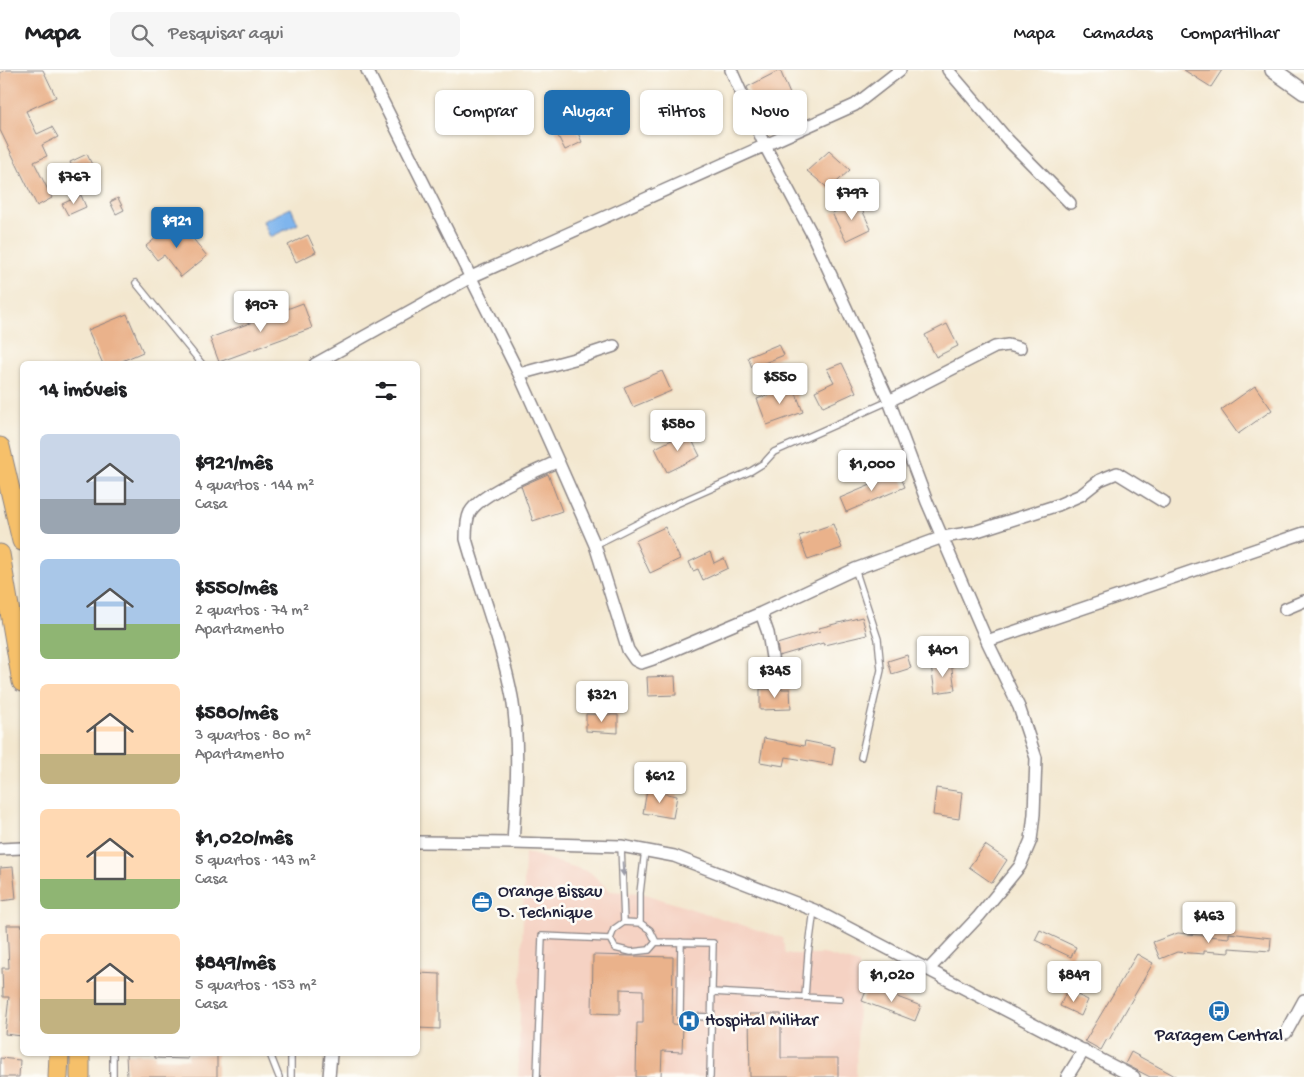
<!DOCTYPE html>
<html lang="pt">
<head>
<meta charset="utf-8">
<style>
	body { margin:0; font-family:"Gochi Hand",sans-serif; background:#f6f6f6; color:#202124; height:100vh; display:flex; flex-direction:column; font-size:19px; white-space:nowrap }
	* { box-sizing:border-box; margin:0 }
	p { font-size:16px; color:#757577 }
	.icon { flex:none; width:28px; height:28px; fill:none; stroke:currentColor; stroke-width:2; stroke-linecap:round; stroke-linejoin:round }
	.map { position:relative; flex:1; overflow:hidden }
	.panel { position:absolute; left:20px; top:291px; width:400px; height:695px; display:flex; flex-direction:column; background:#fff; border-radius:8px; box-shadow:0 1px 4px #0004 }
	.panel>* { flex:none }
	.guide { position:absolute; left:435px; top:20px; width:475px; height:45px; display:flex; gap:10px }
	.price { position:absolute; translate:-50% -42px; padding:0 11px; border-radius:5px; background:#fff; color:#222; font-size:16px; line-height:32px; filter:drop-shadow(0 1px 2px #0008) }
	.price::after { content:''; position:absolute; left:50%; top:30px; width:15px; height:11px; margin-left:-8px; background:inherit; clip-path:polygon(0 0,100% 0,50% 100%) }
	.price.on { background:#1f6fb2; color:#fff }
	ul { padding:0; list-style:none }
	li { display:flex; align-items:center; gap:15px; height:125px; padding:0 20px }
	li span { display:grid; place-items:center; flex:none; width:140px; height:100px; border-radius:8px; color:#555 }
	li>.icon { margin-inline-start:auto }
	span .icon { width:60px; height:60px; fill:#fffc; stroke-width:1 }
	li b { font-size:21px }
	h2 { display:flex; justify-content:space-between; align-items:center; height:60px; padding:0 20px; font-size:21px }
	.tag { padding:0 18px; border-radius:8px; background:#fff; box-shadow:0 1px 4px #0004; font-size:18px; line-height:45px }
	.tag.on { background:#1f6fb2; color:#fff }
	header { display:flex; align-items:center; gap:30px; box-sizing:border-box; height:70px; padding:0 25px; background:#fff; border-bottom:1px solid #e0e0e0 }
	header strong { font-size:24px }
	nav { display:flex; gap:28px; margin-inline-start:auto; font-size:18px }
	.search { width:350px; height:45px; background:#f6f6f6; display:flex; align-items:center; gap:12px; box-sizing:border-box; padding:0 18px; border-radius:8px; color:#757577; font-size:19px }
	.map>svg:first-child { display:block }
</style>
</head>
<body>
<header>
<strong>Mapa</strong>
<div class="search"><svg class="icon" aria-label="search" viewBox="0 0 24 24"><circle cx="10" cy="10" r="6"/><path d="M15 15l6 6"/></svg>Pesquisar aqui</div>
<nav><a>Mapa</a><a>Camadas</a><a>Compartilhar</a></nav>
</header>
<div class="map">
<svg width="1304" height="1007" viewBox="0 0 1304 1007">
	<rect width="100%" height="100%" fill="#fdfcf7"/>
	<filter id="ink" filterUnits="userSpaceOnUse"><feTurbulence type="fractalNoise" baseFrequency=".02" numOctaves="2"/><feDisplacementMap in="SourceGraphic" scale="10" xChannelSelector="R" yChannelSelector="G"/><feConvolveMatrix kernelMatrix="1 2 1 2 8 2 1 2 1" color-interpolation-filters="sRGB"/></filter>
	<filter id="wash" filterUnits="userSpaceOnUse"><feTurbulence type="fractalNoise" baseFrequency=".0096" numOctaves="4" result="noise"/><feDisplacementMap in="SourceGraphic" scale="20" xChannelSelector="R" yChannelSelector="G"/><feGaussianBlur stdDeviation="1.12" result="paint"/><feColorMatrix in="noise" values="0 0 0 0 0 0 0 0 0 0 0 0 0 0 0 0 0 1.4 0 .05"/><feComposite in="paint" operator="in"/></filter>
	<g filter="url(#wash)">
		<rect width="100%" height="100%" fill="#f3e7cf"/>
		<path fill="#f5d2c3" d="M525,782L590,802L610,821L642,823L783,868L785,884H824L859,894L856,1007H518Z"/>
		<path fill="#7fb5ed" stroke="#506c94" d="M291,138L298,154L270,167L263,151Z"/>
		<g id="blocks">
			<path fill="#eab28b" d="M6,0H43L56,27L26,41L37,64L52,57L58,67L42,75L47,86L34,92L52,128L37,136L0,60V3Z
				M780,0L794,34L760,47L747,17Z
				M1184,0H1222L1211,17Z
				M573,52L582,72L565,80L555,60Z
				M829,81L850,100L829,119L807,101Z
				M87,84L101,114L84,122L70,92Z
				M81,125L86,137L68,145L62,134Z
				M118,128L124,140L116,144L110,132Z
				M858,131L871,159L846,171L832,143Z
				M178,150L207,186L181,207L164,185L157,190L146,176Z
				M308,165L316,182L296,192L288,175Z
				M303,233L312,258L219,292L210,268Z
				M127,244L143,282L115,294H103L88,260Z
				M947,254L958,276L936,287L925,265Z
				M779,274L784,285L752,298L748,287Z
				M842,293L856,322L823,337L815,321L834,312L827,299Z
				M662,301L671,321L633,337L624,317Z
				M793,315L803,342L767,355L757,329Z
				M1255,316L1272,340L1238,364L1221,340Z
				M688,362L700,386L667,402L655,378Z
				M899,403L905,417L846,442L840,428Z
				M548,404L562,441L533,451L521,416Z
				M833,454L842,478L808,490L799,466Z
				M665,457L680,489L650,503L635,471Z
				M710,482L714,493L724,488L728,498L703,510L698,499L693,501L689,492Z
				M862,547L867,565L824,575L823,573L779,586L777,574L820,561L819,558Z
				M907,585L911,598L892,604L888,591Z
				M951,592L955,620L935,623L931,595Z
				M675,606L676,625L648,626L647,607Z
				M760,619H790L791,639L760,640Z
				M586,644L618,645V663L586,661Z
				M764,668L804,676L805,671L835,677L832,695L786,687L784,696L760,692Z
				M936,718L962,722L959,749L933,745Z
				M647,720L677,726L673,748L643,743Z
				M985,775L1007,790L992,813L969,797Z
				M13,797L16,829L0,831V798Z
				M7,855H22V966L5,964L9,927H3L2,898H9Z
				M1040,860L1076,877L1071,887L1035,870Z
				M1178,863L1229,868V863L1271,868L1270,881L1229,878V883L1204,881V884L1177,882L1160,889L1153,872Z
				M1137,884L1153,893L1109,970L1107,969L1101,980L1085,971Z
				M593,885L673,887L672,954L683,955L682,982L662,981L661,1007H636L637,953H643V920L620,919V944L592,943Z
				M418,903L440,904V959L418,958Z
				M868,916L921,936L915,951L862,931Z
				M1067,920L1088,930L1081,946L1060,936Z
				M749,944H781V988H838V1007H750Z
				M1131,982L1177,1007H1150L1125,994Z
				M126,984H155V988L188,989V984H217V1007H127Z
				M0,988L20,990L19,1007H0Z"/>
		</g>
	</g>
	<g filter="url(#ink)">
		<use href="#blocks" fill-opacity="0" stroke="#8a8485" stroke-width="1"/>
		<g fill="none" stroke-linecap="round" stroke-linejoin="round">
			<g stroke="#8a8485" stroke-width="8">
				<path id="service" d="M136,213L202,294
					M595,475L674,435L751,401L764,393L774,382L889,331
					M855,499L878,569L881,600L861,687
					M621,776L624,852
					M640,853V823L645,780
					M656,872L650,860L640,853L624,852L614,859L610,869L615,878L631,882L649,880L656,872L713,873L710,1007
					M681,872L680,946L711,947
					M712,922L840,929
					M805,927L808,884L814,840
					M113,984V1007
					M270,984L279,1007
					M291,1007V984
					M537,1007L542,866L610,869"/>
			</g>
			<g stroke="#8a8485" stroke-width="14">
				<path id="minor" d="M367,0L519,304L558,391L595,475L628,580L635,590L641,593L653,589L761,543L855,499L943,467L974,462L1058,435L1081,425L1100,410L1117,403L1164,432
					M731,0L765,76L813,166L889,331L927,432L987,571L1019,637L1036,688L1034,744L1031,770L1020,796L979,846L928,900
					M948,0L1008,70L1070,133
					M315,294L471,207L855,35L900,0
					M519,304L578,288L614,276
					M889,331L995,277L1008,275L1020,278
					M1285,539L1304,531
					M761,543L768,563L776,612
					M987,571L1304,463
					M418,772L513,773L621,776L674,786L814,840L1134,1007
					M513,773C516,724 520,675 512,627C502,574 481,522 466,469C466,461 466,450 470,442C482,422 536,402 558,391
					M0,779L22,778
					M1286,963L1304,930
					M329,1007L331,984
					M1067,1007L1084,980"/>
			</g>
			<g stroke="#8a8485" stroke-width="18">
				<path id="tertiary" d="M1273,0L1304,22"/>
			</g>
			<g stroke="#8a8485" stroke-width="21">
				<path id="primary" d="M0,377L22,471
					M0,484L22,612
					M58,1007L59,984
					M80,1007V984"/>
			</g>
			<use href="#service" stroke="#fff" stroke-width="5.5"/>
			<use href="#minor" stroke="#fff" stroke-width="11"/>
			<use href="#tertiary" stroke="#fff" stroke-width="15"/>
			<use href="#primary" stroke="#f6c06b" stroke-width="19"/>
		</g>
		<defs><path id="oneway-solid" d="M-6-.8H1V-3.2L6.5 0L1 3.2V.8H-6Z" transform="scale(1.25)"/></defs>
		<use fill="#9c9ca7" href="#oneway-solid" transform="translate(623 799) rotate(87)"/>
	</g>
	<defs>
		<g id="office-disc" transform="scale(1.125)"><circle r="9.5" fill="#1f6fb2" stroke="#fdfcf7"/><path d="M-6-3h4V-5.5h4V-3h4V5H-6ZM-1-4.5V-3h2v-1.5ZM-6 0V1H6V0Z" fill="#fff"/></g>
		<g id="bus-disc" transform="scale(1.125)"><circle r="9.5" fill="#1f6fb2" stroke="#fdfcf7"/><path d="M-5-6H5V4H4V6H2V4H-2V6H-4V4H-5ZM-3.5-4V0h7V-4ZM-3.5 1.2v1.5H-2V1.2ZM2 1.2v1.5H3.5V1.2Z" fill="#fff"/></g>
		<g id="hospital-disc" transform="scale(1.125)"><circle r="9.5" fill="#1f6fb2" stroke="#fdfcf7"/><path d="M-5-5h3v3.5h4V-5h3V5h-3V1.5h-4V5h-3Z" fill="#fff"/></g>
	</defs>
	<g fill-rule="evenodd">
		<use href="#office-disc" x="482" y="832"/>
		<use href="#bus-disc" x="1219" y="941"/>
		<use href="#hospital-disc" x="689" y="951"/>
	</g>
	<g text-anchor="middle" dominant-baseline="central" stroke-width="5" stroke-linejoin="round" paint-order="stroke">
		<g font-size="18" fill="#22223b" stroke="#fdfcf7" text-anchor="start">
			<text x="498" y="822">Orange Bissau<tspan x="498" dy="21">D. Technique</tspan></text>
			<text x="705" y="951">Hospital Militar</text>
			<text x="1219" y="966" text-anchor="middle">Paragem Central</text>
		</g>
	</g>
</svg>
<b class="price" style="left:74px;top:135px">$767</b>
<b class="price" style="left:852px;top:151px">$797</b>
<b class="price on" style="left:177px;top:179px">$921</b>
<b class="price" style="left:261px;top:263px">$907</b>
<b class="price" style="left:780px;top:335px">$550</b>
<b class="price" style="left:678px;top:382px">$580</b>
<b class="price" style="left:872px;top:422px">$1,000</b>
<b class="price" style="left:943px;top:608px">$401</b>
<b class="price" style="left:775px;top:629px">$345</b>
<b class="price" style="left:602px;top:653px">$321</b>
<b class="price" style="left:660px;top:734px">$612</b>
<b class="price" style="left:1209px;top:874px">$463</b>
<b class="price" style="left:892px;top:933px">$1,020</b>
<b class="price" style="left:1074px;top:933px">$849</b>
<div class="guide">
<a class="tag">Comprar</a>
<a class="tag on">Alugar</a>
<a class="tag">Filtros</a>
<a class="tag">Novo</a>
</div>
<section class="panel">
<h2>14 imóveis<svg class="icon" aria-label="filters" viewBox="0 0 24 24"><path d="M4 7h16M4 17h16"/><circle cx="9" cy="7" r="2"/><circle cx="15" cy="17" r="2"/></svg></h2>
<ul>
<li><span style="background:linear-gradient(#c9d6e8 65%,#9aa5b1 0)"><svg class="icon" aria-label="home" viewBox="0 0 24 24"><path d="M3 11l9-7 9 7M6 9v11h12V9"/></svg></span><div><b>$921/mês</b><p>4 quartos · 144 m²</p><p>Casa</p></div></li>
<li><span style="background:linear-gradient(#a9c7e8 65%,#8fb573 0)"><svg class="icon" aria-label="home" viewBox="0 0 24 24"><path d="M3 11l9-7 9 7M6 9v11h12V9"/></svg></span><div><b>$550/mês</b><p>2 quartos · 74 m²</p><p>Apartamento</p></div></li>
<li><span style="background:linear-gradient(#ffd9b3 70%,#c2b280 0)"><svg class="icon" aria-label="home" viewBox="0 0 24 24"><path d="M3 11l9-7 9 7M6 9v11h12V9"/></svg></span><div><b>$580/mês</b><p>3 quartos · 80 m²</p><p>Apartamento</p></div></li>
<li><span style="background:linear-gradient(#ffd9b3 70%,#8fb573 0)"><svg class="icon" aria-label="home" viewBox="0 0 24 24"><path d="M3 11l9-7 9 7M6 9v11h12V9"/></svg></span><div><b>$1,020/mês</b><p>5 quartos · 143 m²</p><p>Casa</p></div></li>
<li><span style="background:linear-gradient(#ffd9b3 65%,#c2b280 0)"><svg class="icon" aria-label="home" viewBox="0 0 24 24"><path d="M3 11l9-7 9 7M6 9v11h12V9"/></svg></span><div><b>$849/mês</b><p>5 quartos · 153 m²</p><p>Casa</p></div></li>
</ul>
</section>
</div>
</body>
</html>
